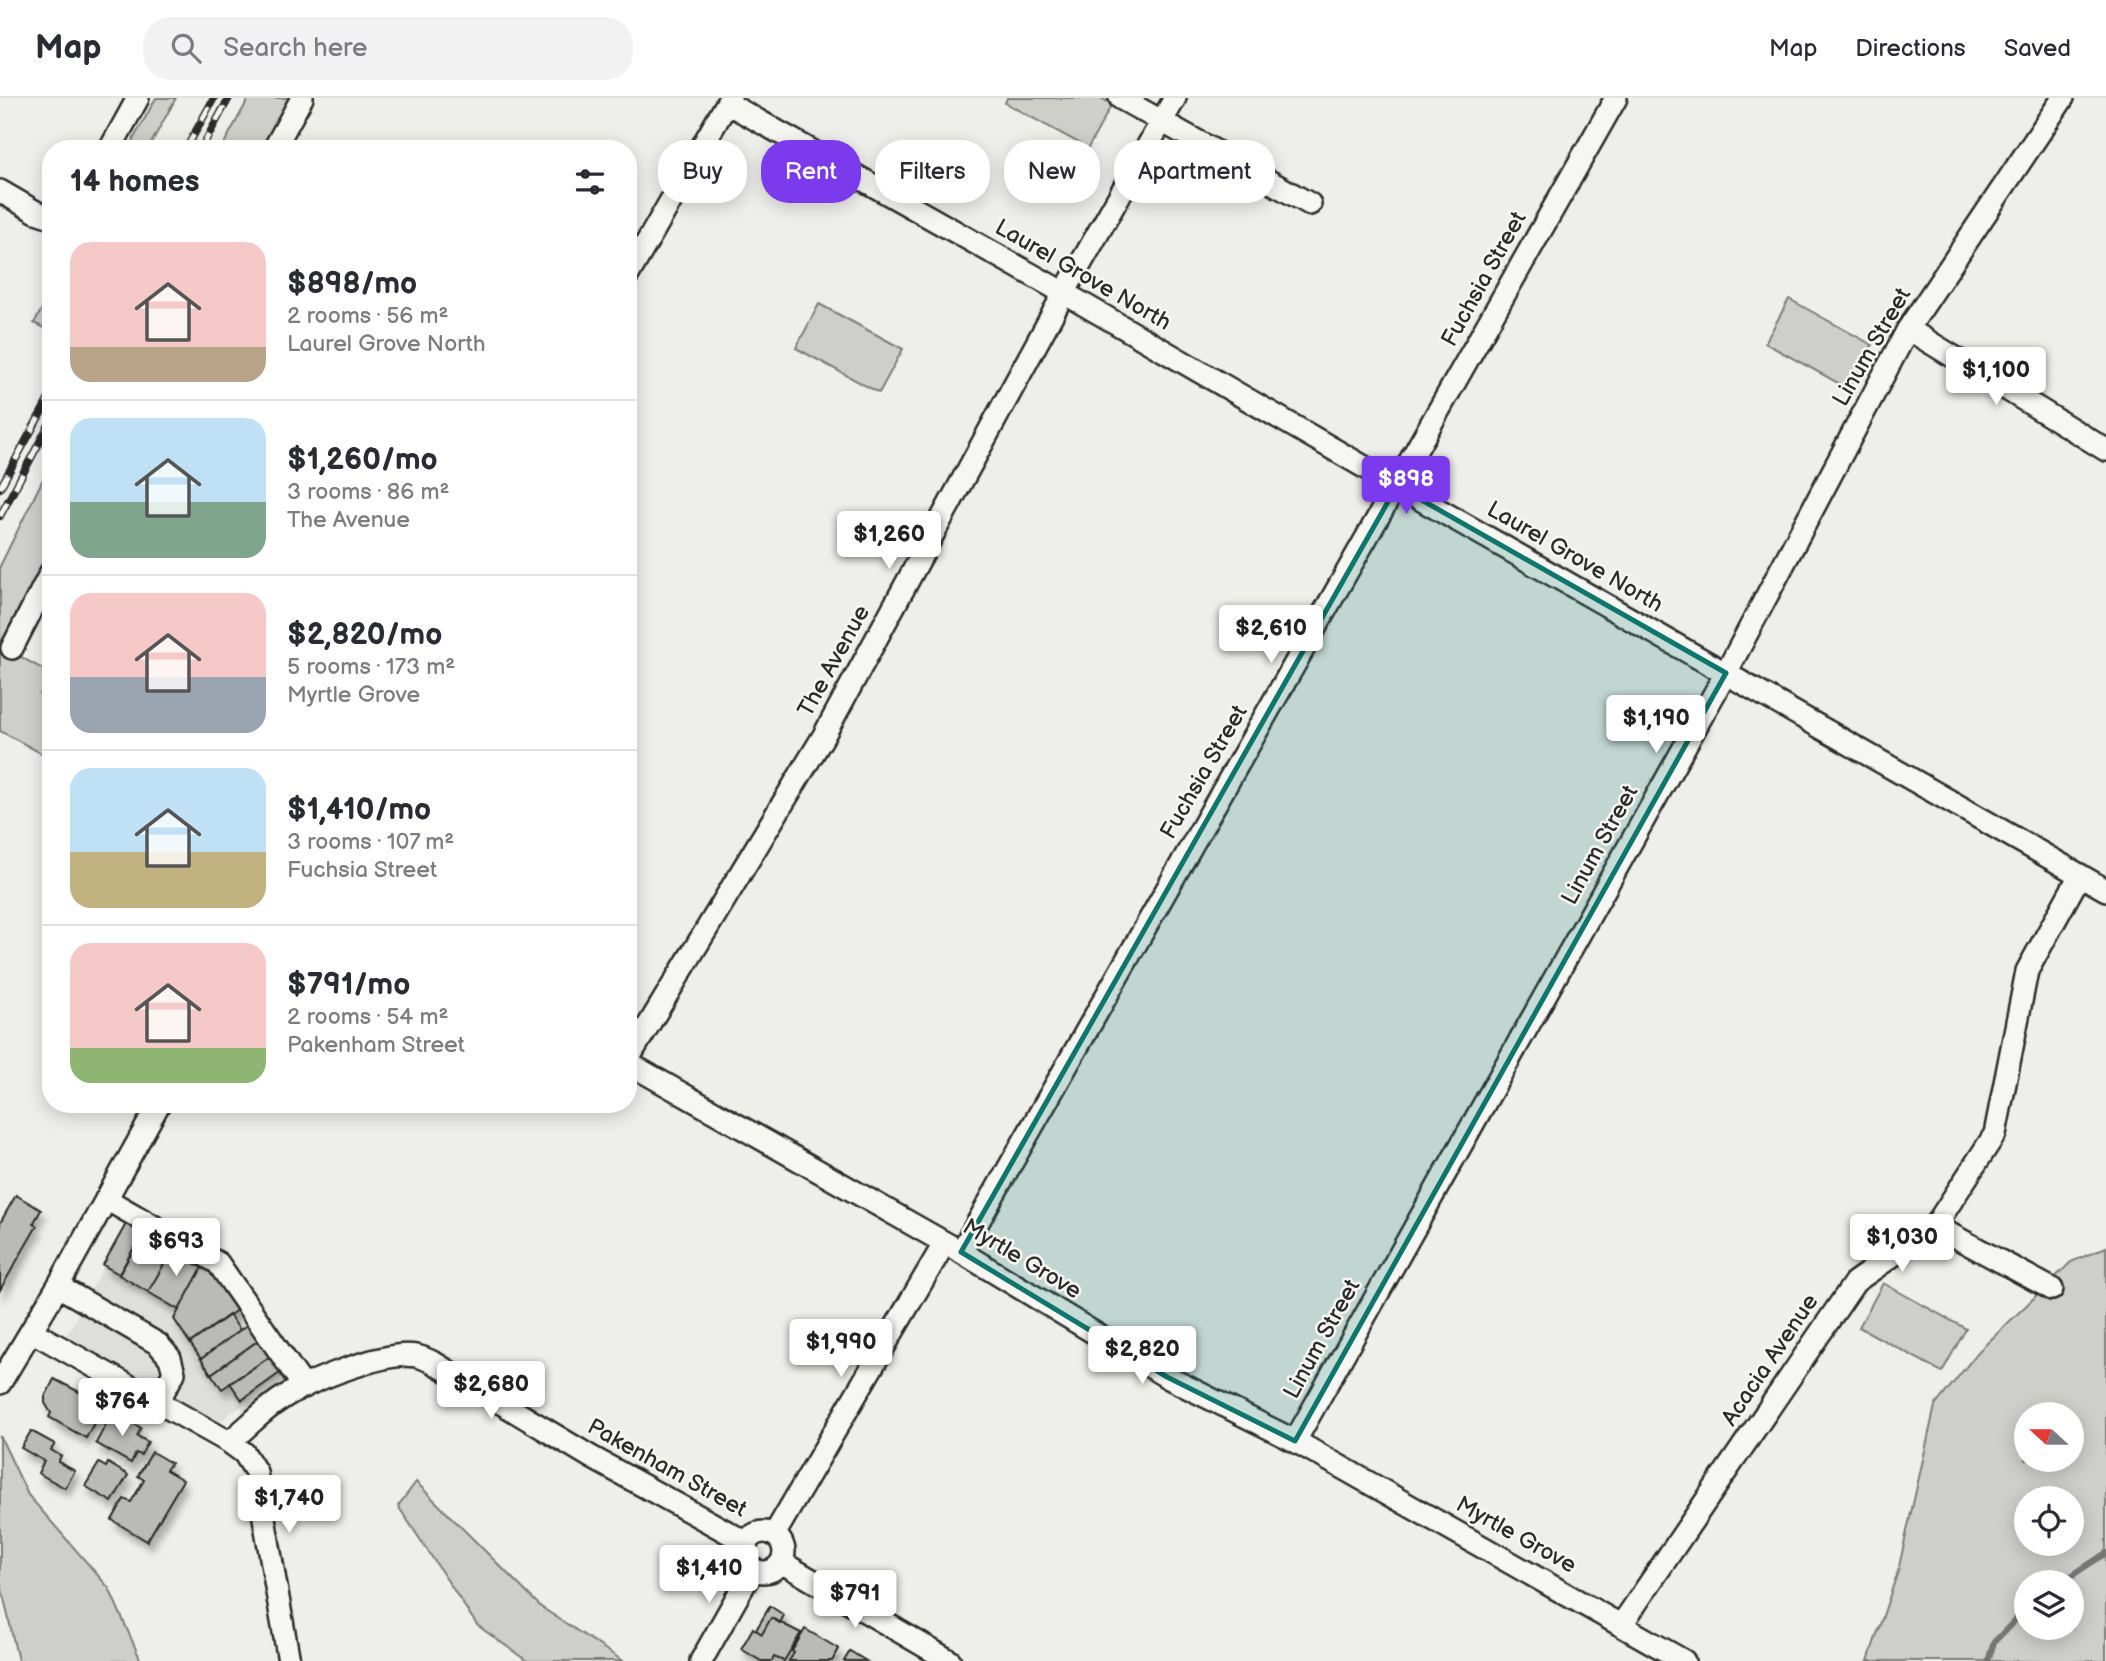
<!DOCTYPE html>
<html lang="en">
<head>
<meta charset="utf-8">
<style>
	body { margin:0; font-family:"Balsamiq Sans",sans-serif; background:#f2f2f3; color:#2b2b33; height:100vh; display:flex; flex-direction:column; font-size:26px; white-space:nowrap }
	* { box-sizing:border-box; margin:0 }
	p { font-size:23px; color:#7c7c81 }
	.icon { flex:none; width:38px; height:38px; fill:none; stroke:currentColor; stroke-width:2; stroke-linecap:round; stroke-linejoin:round }
	.map { position:relative; flex:1; overflow:hidden }
	.drawer { position:absolute; left:42px; top:42px; width:595px; height:973px; display:flex; flex-direction:column; background:#fff; border-radius:28px; box-shadow:0 4px 18px #0003 }
	.drawer>* { flex:none }
	.top-card { position:absolute; left:658px; top:42px; width:665px; height:63px; display:flex; gap:14px }
	.needle { width:46px; rotate:291deg }
	.fabs { position:absolute; left:2014px; top:1304px; display:grid; gap:14px }
	.fabs a { display:grid; place-items:center; width:70px; height:70px; border-radius:50%; background:#fff; box-shadow:0 4px 18px #0003; font-size:35px }
	.price { position:absolute; translate:-50% -60px; padding:0 16px; border-radius:7px; background:#fff; color:#222; font-size:23px; line-height:46px; filter:drop-shadow(0 2px 4px #0008) }
	.price::after { content:''; position:absolute; left:50%; top:42px; width:21px; height:16px; margin-left:-10px; background:inherit; clip-path:polygon(0 0,100% 0,50% 100%) }
	.price.active { background:#7c3aed; color:#fff }
	ul { padding:0; list-style:none }
	li { display:flex; align-items:center; gap:21px; height:175px; padding:0 28px }
	li+li { border-top:2px solid #e1e1e2 }
	li span { display:grid; place-items:center; flex:none; width:196px; height:140px; border-radius:21px; color:#555 }
	li>.icon { margin-inline-start:auto }
	span .icon { width:84px; height:84px; fill:#fffc; stroke-width:1 }
	li b { font-size:30px }
	h2 { display:flex; justify-content:space-between; align-items:center; height:84px; padding:0 28px; font-size:30px }
	.tag { padding:0 24px; border-radius:28px; background:#fff; box-shadow:0 4px 18px #0003; font-size:24px; line-height:63px }
	.tag.active { background:#7c3aed; color:#fff }
	header { display:flex; align-items:center; gap:42px; box-sizing:border-box; height:98px; padding:0 35px; background:#fff; border-bottom:2px solid #e1e1e2 }
	header strong { font-size:33px }
	nav { display:flex; gap:38px; margin-inline-start:auto; font-size:24px }
	.search { width:490px; height:63px; background:#f2f2f3; display:flex; align-items:center; gap:18px; box-sizing:border-box; padding:0 24px; border-radius:28px; color:#7c7c81; font-size:26px }
	.map>svg:first-child { display:block }
</style>
</head>
<body>
<header>
<strong>Map</strong>
<div class="search"><svg class="icon" aria-label="search" viewBox="0 0 24 24"><circle cx="10" cy="10" r="6"/><path d="M15 15l6 6"/></svg>Search here</div>
<nav><a>Map</a><a>Directions</a><a>Saved</a></nav>
</header>
<div class="map">
<svg width="2106" height="1563" viewBox="0 0 2106 1563">
	<defs>
		<filter id="shadow"><feDropShadow dx="4.5" dy="8" stdDeviation="3.5" flood-color="#0004"/></filter>
	</defs>
	<rect width="100%" height="100%" fill="#eeeeea"/>
	<filter id="ink" filterUnits="userSpaceOnUse"><feTurbulence type="fractalNoise" baseFrequency=".0143" numOctaves="2"/><feDisplacementMap in="SourceGraphic" scale="14" xChannelSelector="R" yChannelSelector="G"/><feConvolveMatrix kernelMatrix="1 2 1 2 8 2 1 2 1" color-interpolation-filters="sRGB"/></filter>
	<g filter="url(#ink)">
		<path fill="#dededb" d="M134,1112L220,1161L296,1268L219,1324L66,1238Z"/>
		<path fill="#cececa" stroke="#7c7c7a" stroke-width="2" fill-rule="evenodd" d="M156,0H176L148,51H128Z
			M249,0H290L262,51H221Z
			M1007,0H1101L1112,6L1088,50L1005,5Z
			M51,195V228L48,232L34,225Z
			M1789,201L1872,247L1849,291L1765,245Z
			M819,206L903,251L879,295L796,250Z
			M51,365V450L0,547L51,576L40,596L51,602L50,660L0,633V468Z
			M2106,1149V1563H1868L1898,1473L1935,1308L1978,1254L2071,1164ZM2026,1316H2072V1362H2026ZM2026,1400H2072V1446H2026ZM2026,1484H2072V1530H2026Z
			M1883,1185L1966,1231L1942,1274L1859,1229Z
			M0,1338L28,1397L109,1490L141,1563H18L0,1482Z
			M416,1384L541,1509L623,1563H527L477,1527L398,1408Z"/>
		<g fill="none" stroke-linecap="round" stroke-linejoin="round">
			<path stroke="#757573" stroke-width="6" d="M2062,1484L2106,1455
				M1988,1563L1994,1544L2026,1511"/>
		</g>
		<path fill="#babab7" stroke="#2b2b2b" stroke-width="2" filter="url(#shadow)" d="M16,1097L41,1112L33,1126L37,1128L0,1192V1125Z
			M126,1126L142,1136L119,1176L103,1167Z
			M145,1131L174,1149L148,1194L119,1177Z
			M174,1149L204,1166L179,1212L148,1194Z
			M204,1166L215,1172L241,1209L190,1245L174,1221Z
			M229,1217L240,1232L201,1261L190,1245Z
			M251,1224L263,1239L211,1276L201,1261Z
			M263,1239L274,1256L222,1291L211,1276Z
			M274,1256L284,1272L242,1302L230,1285Z
			M54,1281L93,1301L95,1308L101,1312L86,1340L49,1319L51,1315L45,1305V1299Z
			M113,1313L141,1330L137,1338L148,1344L141,1357L136,1355L131,1365L96,1345Z
			M31,1333L55,1346L51,1352L61,1358L58,1364L75,1373L65,1390L38,1375L44,1363L21,1350Z
			M152,1354L171,1365L166,1372L183,1382L147,1443L112,1422L124,1401L131,1404L144,1382L138,1378Z
			M99,1365L106,1369L108,1365L128,1377L112,1404L85,1388Z
			M770,1508L784,1517L780,1525L771,1520L762,1536L756,1532Z
			M771,1520L801,1535L784,1563L774,1559L772,1563H761L741,1551L753,1530L762,1536Z
			M805,1531L839,1551L832,1563H789L794,1555L792,1553Z
			M850,1553L866,1563H844Z"/>
		<g fill="none" stroke-linecap="round" stroke-linejoin="round">
			<g stroke="#2b2b2b" stroke-width="26">
				<path id="minor" d="M1120,0L1310,106
					M727,5L1064,195L1397,388L2106,792
					M110,51L138,0
					M274,51L302,0
					M0,93L36,114L51,119
					M628,177L730,0
					M1908,231L2106,352
					M12,550L51,474
					M628,961L823,639L1064,195L1175,0
					M628,965L961,1154L1167,1279L1295,1343L1684,1563
					M106,1101L218,1165L304,1289
					M1935,1128L2052,1191
					M961,1154L1616,0
					M58,1188L158,1246L170,1260L174,1275L158,1303
					M31,1233L229,1344L244,1355L256,1374L289,1563
					M0,1285L58,1188L159,1006
					M1295,1343L1726,575L1908,231L2063,0
					M229,1344C247,1330 264,1311 284,1299C310,1283 386,1252 416,1258C423,1259 430,1263 436,1266L591,1359L747,1445
					M744 1454a20 20 0 1 1 40 0a20 20 0 1 1-40 0Z
					M774,1437L944,1146
					M781,1464L950,1563
					M1622,1526L1855,1184L1935,1128L1995,1036L2027,873L2080,777
					M701,1563L753,1471"/>
			</g>
			<use href="#minor" stroke="#f6f6f2" stroke-width="21"/>
			<g stroke="#2b2b2b" stroke-width="8">
				<path id="rail" d="M186,51L214,0
					M201,51L229,0
					M0,390L51,297
					M0,418L51,323"/>
			</g>
			<use href="#rail" stroke="#f6f6f2" stroke-width="5" stroke-dasharray="16" stroke-linecap="butt"/>
		</g>
	</g>
	<path fill="#0f766e" fill-opacity="0.2" stroke="#0f766e" stroke-width="5" stroke-linejoin="round" d="M1397,388L1726,575L1295,1343L1167,1279L961,1154Z"/>
	<g text-anchor="middle" dominant-baseline="central" stroke-width="5" stroke-linejoin="round" paint-order="stroke">
		<g font-size="23" fill="#2b2b2b" stroke="#f6f6f2">
			<text transform="translate(1083 177) rotate(30)">Laurel Grove North</text>
			<text transform="translate(1484 181) rotate(-61)">Fuchsia Street</text>
			<text transform="translate(1872 249) rotate(-60)">Linum Street</text>
			<text transform="translate(1575 459) rotate(30)">Laurel Grove North</text>
			<text transform="translate(834 563) rotate(-61)">The Avenue</text>
			<text transform="translate(1204 674) rotate(-60)">Fuchsia Street</text>
			<text transform="translate(1600 747) rotate(-61)">Linum Street</text>
			<text transform="translate(1022 1161) rotate(31)">Myrtle Grove</text>
			<text transform="translate(1322 1241) rotate(-61)">Linum Street</text>
			<text transform="translate(1770 1262) rotate(-56)">Acacia Avenue</text>
			<text transform="translate(667 1370) rotate(29)">Pakenham Street</text>
			<text transform="translate(1516 1437) rotate(29)">Myrtle Grove</text>
		</g>
	</g>
</svg>
<div class="fabs">
<a><svg class="needle" viewBox="-14 -14 28 28"><path d="M0-13l5 13h-10z" fill="#e53935"/><path d="M0 13l5-13h-10z" fill="#7c7c81"/></svg></a>
<a><svg class="icon" aria-label="locate" viewBox="0 0 24 24"><circle cx="12" cy="12" r="6"/><path d="M12 2v4M12 18v4M2 12h4M18 12h4"/></svg></a>
<a><svg class="icon" aria-label="layers" viewBox="0 0 24 24"><path d="M12 4l9 5-9 5-9-5zM3 14l9 5 9-5"/></svg></a>
</div>
<b class="price" style="left:1996px;top:309px">$1,100</b>
<b class="price active" style="left:1406px;top:418px">$898</b>
<b class="price" style="left:889px;top:473px">$1,260</b>
<b class="price" style="left:1271px;top:567px">$2,610</b>
<b class="price" style="left:1656px;top:657px">$1,190</b>
<b class="price" style="left:1902px;top:1176px">$1,030</b>
<b class="price" style="left:176px;top:1180px">$693</b>
<b class="price" style="left:841px;top:1281px">$1,990</b>
<b class="price" style="left:1142px;top:1288px">$2,820</b>
<b class="price" style="left:491px;top:1323px">$2,680</b>
<b class="price" style="left:122px;top:1340px">$764</b>
<b class="price" style="left:289px;top:1437px">$1,740</b>
<b class="price" style="left:709px;top:1507px">$1,410</b>
<b class="price" style="left:855px;top:1532px">$791</b>
<div class="top-card">
<a class="tag">Buy</a>
<a class="tag active">Rent</a>
<a class="tag">Filters</a>
<a class="tag">New</a>
<a class="tag">Apartment</a>
</div>
<section class="drawer">
<h2>14 homes<svg class="icon" aria-label="filters" viewBox="0 0 24 24"><path d="M4 7h16M4 17h16"/><circle cx="9" cy="7" r="2"/><circle cx="15" cy="17" r="2"/></svg></h2>
<ul>
<li><span style="background:linear-gradient(#f6c9c9 75%,#b9a48a 0)"><svg class="icon" aria-label="home" viewBox="0 0 24 24"><path d="M3 11l9-7 9 7M6 9v11h12V9"/></svg></span><div><b>$898/mo</b><p>2 rooms · 56 m²</p><p>Laurel Grove North</p></div></li>
<li><span style="background:linear-gradient(#bfe0f5 60%,#7fa58c 0)"><svg class="icon" aria-label="home" viewBox="0 0 24 24"><path d="M3 11l9-7 9 7M6 9v11h12V9"/></svg></span><div><b>$1,260/mo</b><p>3 rooms · 86 m²</p><p>The Avenue</p></div></li>
<li><span style="background:linear-gradient(#f6c9c9 60%,#9aa5b1 0)"><svg class="icon" aria-label="home" viewBox="0 0 24 24"><path d="M3 11l9-7 9 7M6 9v11h12V9"/></svg></span><div><b>$2,820/mo</b><p>5 rooms · 173 m²</p><p>Myrtle Grove</p></div></li>
<li><span style="background:linear-gradient(#bfe0f5 60%,#c2b280 0)"><svg class="icon" aria-label="home" viewBox="0 0 24 24"><path d="M3 11l9-7 9 7M6 9v11h12V9"/></svg></span><div><b>$1,410/mo</b><p>3 rooms · 107 m²</p><p>Fuchsia Street</p></div></li>
<li><span style="background:linear-gradient(#f6c9c9 75%,#8fb573 0)"><svg class="icon" aria-label="home" viewBox="0 0 24 24"><path d="M3 11l9-7 9 7M6 9v11h12V9"/></svg></span><div><b>$791/mo</b><p>2 rooms · 54 m²</p><p>Pakenham Street</p></div></li>
</ul>
</section>
</div>
</body>
</html>
